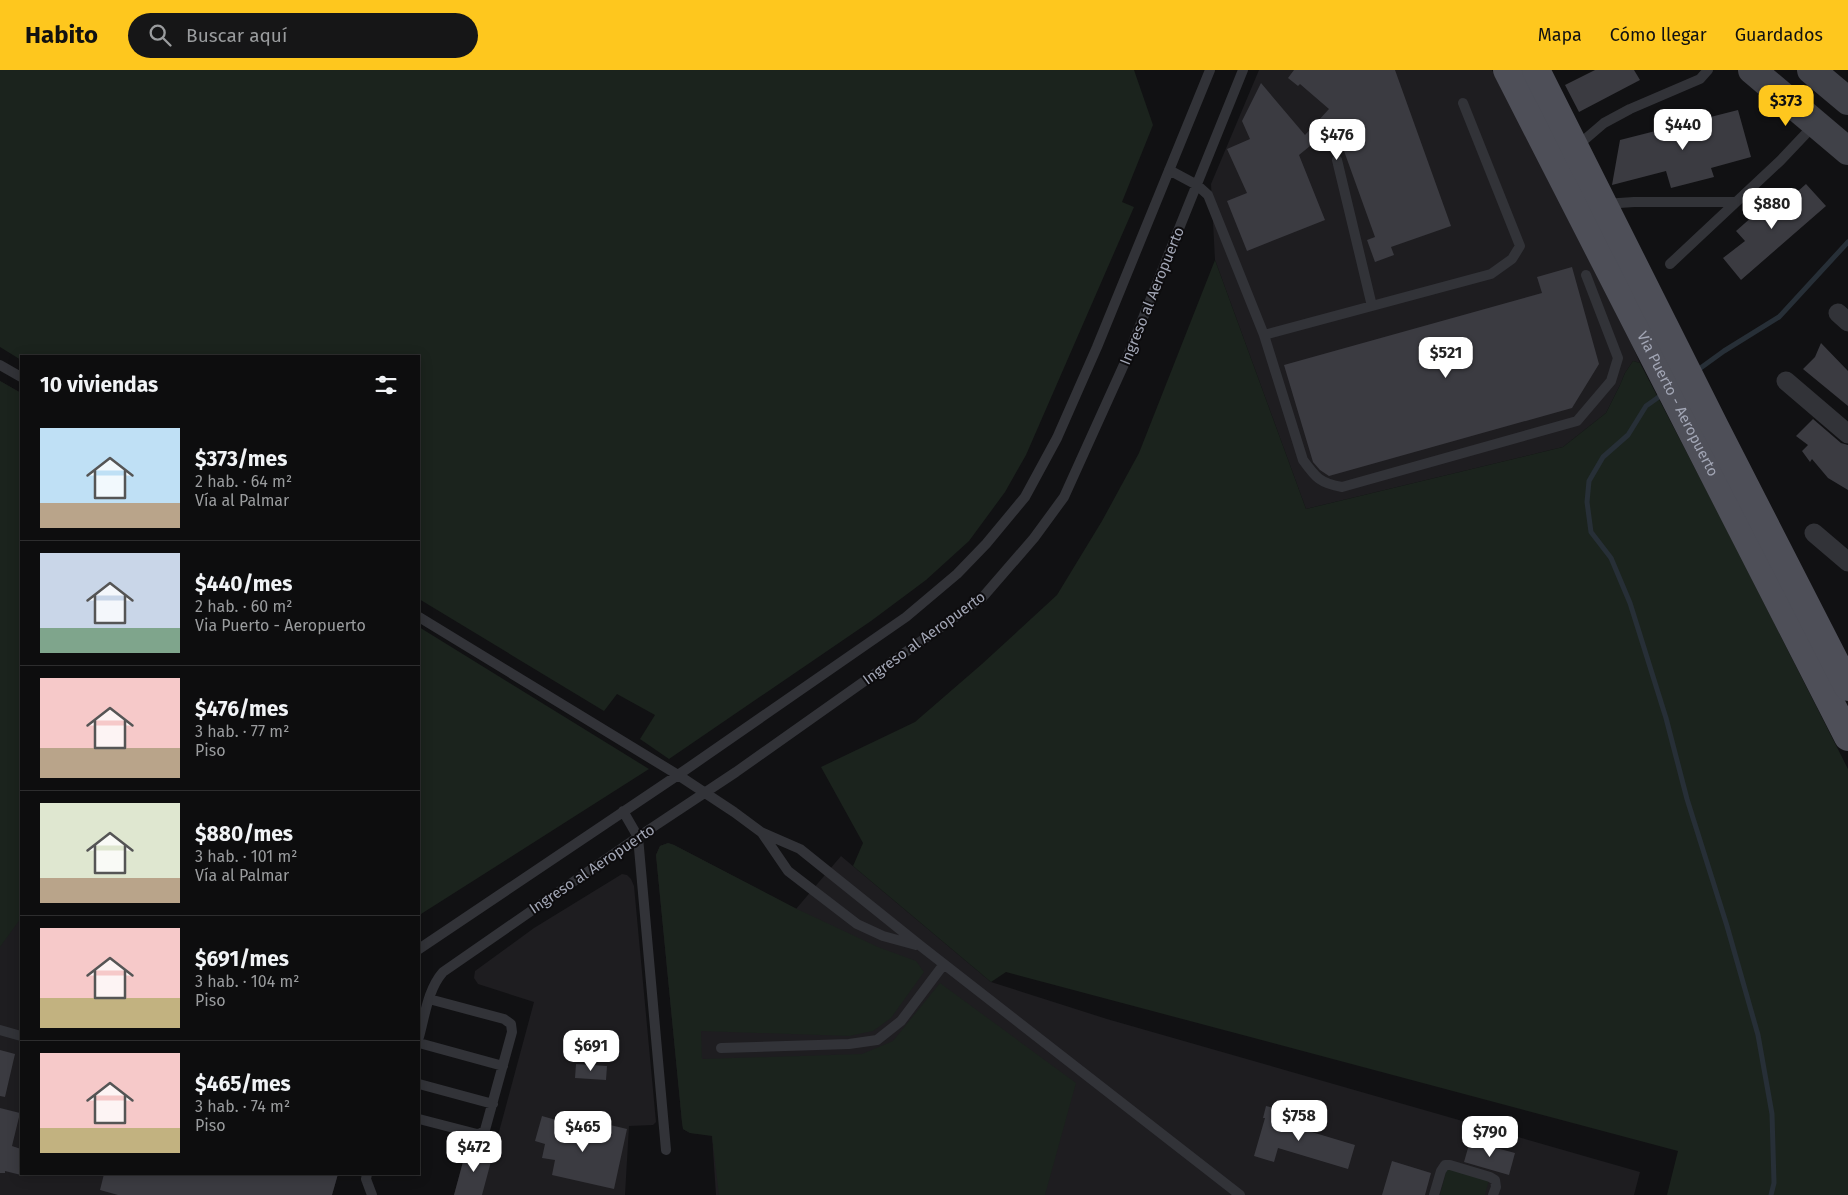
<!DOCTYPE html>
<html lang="es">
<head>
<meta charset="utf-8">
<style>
	body { margin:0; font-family:"Fira Sans",sans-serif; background:#161617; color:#f1f3f6; height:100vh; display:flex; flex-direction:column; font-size:19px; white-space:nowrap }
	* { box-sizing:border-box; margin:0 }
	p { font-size:16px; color:#9a9c9e }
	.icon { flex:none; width:28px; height:28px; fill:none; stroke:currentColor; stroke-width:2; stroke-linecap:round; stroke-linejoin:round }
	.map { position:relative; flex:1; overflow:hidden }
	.sheet { position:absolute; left:20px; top:285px; width:400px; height:820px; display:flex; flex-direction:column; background:#0d0d0e; border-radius:0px; box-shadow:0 2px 12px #0003,0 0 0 1px #2d2d2e }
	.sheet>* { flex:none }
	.price { position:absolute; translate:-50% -42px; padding:0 11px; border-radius:10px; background:#fff; color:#222; font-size:16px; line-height:32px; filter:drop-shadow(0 1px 2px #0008) }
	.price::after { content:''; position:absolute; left:50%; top:30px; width:15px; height:11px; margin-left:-8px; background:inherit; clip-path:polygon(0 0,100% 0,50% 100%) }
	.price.current { background:#fec71e; color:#111 }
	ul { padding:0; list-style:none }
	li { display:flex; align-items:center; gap:15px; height:125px; padding:0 20px }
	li+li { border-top:1px solid #2d2d2e }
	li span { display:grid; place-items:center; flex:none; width:140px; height:100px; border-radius:0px; color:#555 }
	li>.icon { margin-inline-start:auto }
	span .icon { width:60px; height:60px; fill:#fffc; stroke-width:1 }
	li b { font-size:21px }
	h2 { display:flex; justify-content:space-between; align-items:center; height:60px; padding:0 20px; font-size:21px }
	header { display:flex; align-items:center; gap:30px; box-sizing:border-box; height:70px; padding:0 25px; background:#fec71e; color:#111 }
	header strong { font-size:24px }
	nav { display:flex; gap:28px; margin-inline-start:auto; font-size:18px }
	.search { width:350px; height:45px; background:#161617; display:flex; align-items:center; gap:12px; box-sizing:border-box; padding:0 18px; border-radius:28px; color:#9a9c9e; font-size:19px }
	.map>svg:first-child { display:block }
</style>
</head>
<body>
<header>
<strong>Habito</strong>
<div class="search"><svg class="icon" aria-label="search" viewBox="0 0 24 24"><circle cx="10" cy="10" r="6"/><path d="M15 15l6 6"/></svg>Buscar aquí</div>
<nav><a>Mapa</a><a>Cómo llegar</a><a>Guardados</a></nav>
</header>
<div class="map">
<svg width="1848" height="1125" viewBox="0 0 1848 1125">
	<rect width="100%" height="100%" fill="#111113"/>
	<path fill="#1e1d20" d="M1259,0H1492L1632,275L1640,293L1633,291L1625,303L1620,315L1606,343L1563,377L1306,439L1215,190L1211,114Z
		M0,311L21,323V1104H338L332,1125H0Z
		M668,773L674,775L796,839L841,786L991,912L1107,949L1640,1102L1634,1125H716L712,1065L690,1063L683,1059L682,1052L656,785L660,776Z
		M622,804L627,805L631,809L634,816L656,1052L653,1055L629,1056L625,1125H454L467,1077L493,1084L534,932L478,914L474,908L475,901L534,858Z"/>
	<path fill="#1b231d" d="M0,0H1134L1153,55L1122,132L1134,137L1026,385L1005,422L969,471L926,510L871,551L669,689L640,669L655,645L617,624L604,641L419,529V286H21V290L0,277Z
		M1215,190L1306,439L1563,377L1606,343L1620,315L1625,303L1633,291L1640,293L1723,452L1848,699V1125H1667L1678,1081L1006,902L991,912L853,796L863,773L821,697L915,652L982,594L1057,525L1102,451L1139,383Z
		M0,311L21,323V848L0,877Z
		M419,557L649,699L421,844L419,843Z
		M668,773L674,775L797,839L878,877L916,891L924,902L891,948L873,961L849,966L701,961L702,989L862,984L893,971L940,913L1076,1013L1045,1125H719L712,1066L690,1063L683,1059L682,1052L656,785L660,776Z
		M1447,1098L1489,1110L1485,1125H1440Z"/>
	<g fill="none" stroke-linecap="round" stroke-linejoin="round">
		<path stroke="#272f37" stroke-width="5" d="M1695,302L1724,281L1779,247L1848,172
			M1663,324L1646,336L1628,365L1603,387L1589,411L1587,432L1591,462L1611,488L1630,533L1666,648L1687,729L1727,856L1758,965L1772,1044L1774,1113L1771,1125"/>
	</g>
	<path fill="#3b3b41" d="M1294,0H1395L1451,156L1391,177L1394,185L1375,192L1367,170L1375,167L1339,67L1324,73L1321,67L1299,85L1325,150L1247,181L1227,131L1247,123L1227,79L1250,69L1242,51L1261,13L1305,65L1329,39L1300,14L1298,16L1288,8Z
		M1595,0H1634L1640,10L1579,42L1565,15Z
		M1738,40L1751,87L1711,98L1714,107L1671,118L1666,101L1612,115L1620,70Z
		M1806,114L1826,136L1741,210L1723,188L1745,171L1736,161L1770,131L1778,139Z
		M1572,197L1599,294L1572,338L1329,406L1320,400L1313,392L1284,295L1542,223L1537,207Z
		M1821,273L1848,301V336L1803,299L1815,287Z
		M1813,349L1841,373L1848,375V420L1828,408L1812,389L1810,392L1802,381L1808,375L1796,366Z
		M0,980L15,984L5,1027L0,1026Z
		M576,994L607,996L606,1010L575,1008Z
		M1266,1036L1289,1042L1285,1054L1355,1075L1348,1099L1278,1078L1274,1092L1254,1086L1265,1048H1263Z
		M0,1038L20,1043L12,1076L21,1079V1105L5,1101V1103H0Z
		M542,1046L556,1050L554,1058L603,1069L606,1054L627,1059L614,1119L552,1105L555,1090L542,1088L545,1074L535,1071Z
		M1470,1071L1515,1083L1509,1105L1464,1092Z
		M467,1077L493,1084L482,1125H454Z
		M1392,1091L1431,1103L1425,1125H1382Z
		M104,1104H338L332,1125H118L100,1120Z"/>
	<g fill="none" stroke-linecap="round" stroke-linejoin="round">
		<path stroke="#323338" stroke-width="10" d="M1576,77L1604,53L1630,39L1700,9L1708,0
			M1337,90L1372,236
			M1169,100L1197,115L1208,125L1264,265L1303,390C1316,408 1320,413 1342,417L1577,351L1611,311L1618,288L1586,205
			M1604,134L1634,132H1736
			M1670,194L1780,91L1815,54
			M1264,265L1491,204L1512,189L1520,176L1463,33
			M0,295L21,307
			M419,547L678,705L734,742L761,762L800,779L922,877L1240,1125
			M623,741L638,767L666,1080
			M762,763L788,801L857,854L883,866L916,875
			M419,879L678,705L906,547L957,504L986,474L1025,427L1057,368L1097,277L1210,0
			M0,960L21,966
			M419,967C425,945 428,919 443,902L638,767L736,702L982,528L1034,468L1064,427L1126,290L1243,0
			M419,973L503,996
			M721,978L849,974L877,970L901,951L944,894
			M419,1014L493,1034
			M419,1049L477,1064L481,1063L485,1060L512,962L511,954L504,949L429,929
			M367,1104L366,1109L372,1125
			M1434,1125L1441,1101L1445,1095H1450L1490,1107L1495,1110L1496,1117L1493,1125"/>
		<path stroke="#323338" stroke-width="19" d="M1838,243L1848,252
			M1786,311L1848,364
			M1814,463L1848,492"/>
		<path stroke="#404148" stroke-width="28" d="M1752,0L1848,81
			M1811,0L1848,31"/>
		<g stroke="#4e4f58" stroke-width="28">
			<path id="s1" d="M1507,0L1848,667"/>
			<path d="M1536,0L1715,357L1848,617"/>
		</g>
	</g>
	<g text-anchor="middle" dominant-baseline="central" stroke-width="4" stroke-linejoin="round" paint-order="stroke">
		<g font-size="15" fill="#a2a6b5" stroke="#0d0c0e">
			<text transform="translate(1152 226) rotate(-68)">Ingreso al Aeropuerto</text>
			<text stroke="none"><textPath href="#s1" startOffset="375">Via Puerto - Aeropuerto</textPath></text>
			<text transform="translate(924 568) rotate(-36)">Ingreso al Aeropuerto</text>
			<text transform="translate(592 799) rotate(-34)">Ingreso al Aeropuerto</text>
		</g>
	</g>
</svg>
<b class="price current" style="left:1786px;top:57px">$373</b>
<b class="price" style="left:1683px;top:81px">$440</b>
<b class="price" style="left:1337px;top:91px">$476</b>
<b class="price" style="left:1772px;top:160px">$880</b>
<b class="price" style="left:1446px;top:309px">$521</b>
<b class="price" style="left:591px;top:1002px">$691</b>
<b class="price" style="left:1299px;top:1072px">$758</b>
<b class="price" style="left:583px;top:1083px">$465</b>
<b class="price" style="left:1490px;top:1088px">$790</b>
<b class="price" style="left:474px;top:1103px">$472</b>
<section class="sheet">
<h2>10 viviendas<svg class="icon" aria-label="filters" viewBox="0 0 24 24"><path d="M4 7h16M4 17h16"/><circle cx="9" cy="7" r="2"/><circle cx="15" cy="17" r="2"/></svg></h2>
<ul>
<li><span style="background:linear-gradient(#bfe0f5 75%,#b9a48a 0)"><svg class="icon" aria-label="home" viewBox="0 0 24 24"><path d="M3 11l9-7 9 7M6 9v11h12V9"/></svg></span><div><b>$373/mes</b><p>2 hab. · 64 m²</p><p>Vía al Palmar</p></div></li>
<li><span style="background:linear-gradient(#c9d6e8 75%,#7fa58c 0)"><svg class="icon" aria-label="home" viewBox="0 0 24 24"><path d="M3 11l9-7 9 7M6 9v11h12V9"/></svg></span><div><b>$440/mes</b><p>2 hab. · 60 m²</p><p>Via Puerto - Aeropuerto</p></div></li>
<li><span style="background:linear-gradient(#f6c9c9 70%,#b9a48a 0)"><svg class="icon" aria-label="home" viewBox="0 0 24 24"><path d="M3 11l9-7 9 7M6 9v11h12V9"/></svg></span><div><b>$476/mes</b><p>3 hab. · 77 m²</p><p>Piso</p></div></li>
<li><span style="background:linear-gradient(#dfe7d0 75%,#b9a48a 0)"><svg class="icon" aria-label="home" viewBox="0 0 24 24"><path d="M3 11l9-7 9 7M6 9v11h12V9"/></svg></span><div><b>$880/mes</b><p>3 hab. · 101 m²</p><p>Vía al Palmar</p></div></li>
<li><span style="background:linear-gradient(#f6c9c9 70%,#c2b280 0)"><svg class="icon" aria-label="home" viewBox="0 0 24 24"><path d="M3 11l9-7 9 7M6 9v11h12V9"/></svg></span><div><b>$691/mes</b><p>3 hab. · 104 m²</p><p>Piso</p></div></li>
<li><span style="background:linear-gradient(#f6c9c9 75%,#c2b280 0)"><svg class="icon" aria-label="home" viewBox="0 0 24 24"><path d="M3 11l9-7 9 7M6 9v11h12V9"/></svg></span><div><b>$465/mes</b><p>3 hab. · 74 m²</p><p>Piso</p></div></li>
</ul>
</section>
</div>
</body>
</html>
